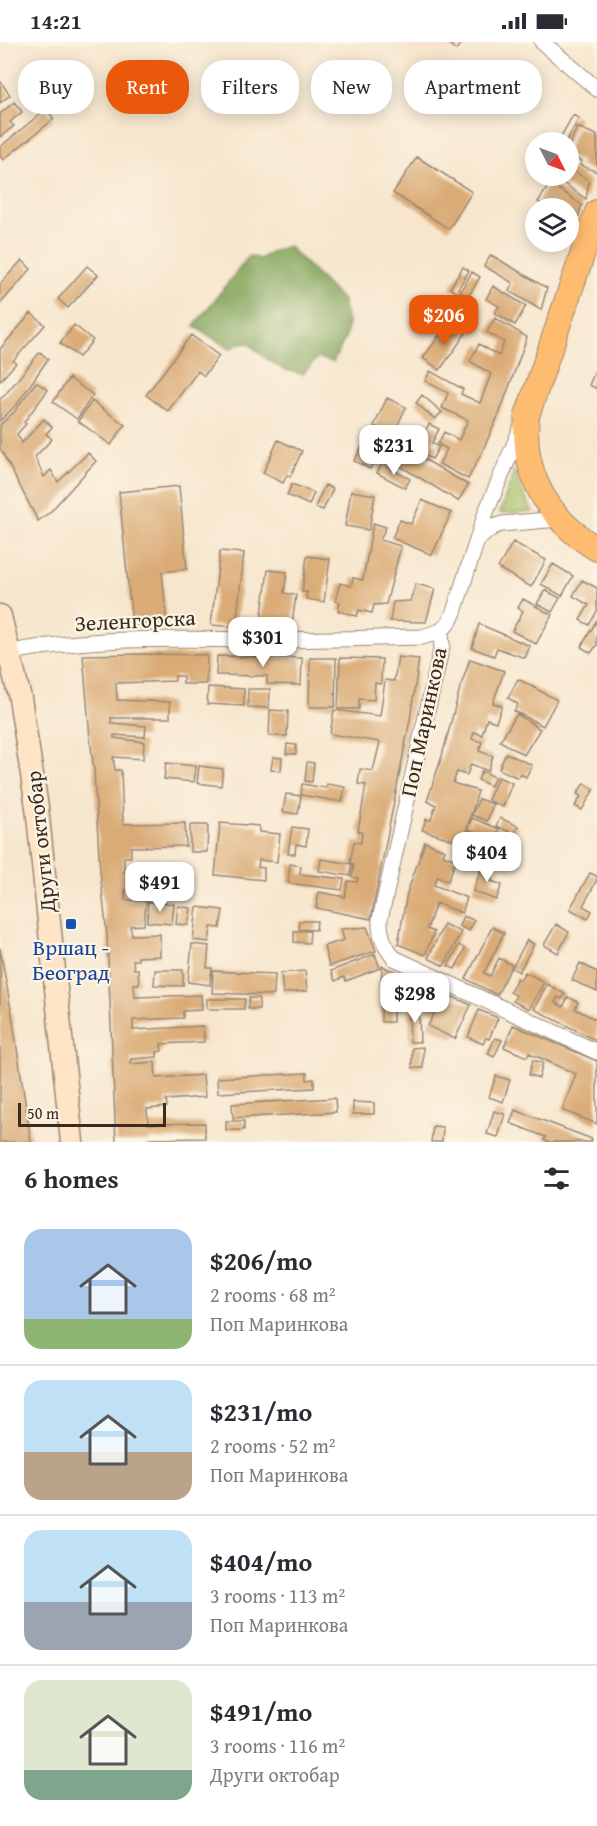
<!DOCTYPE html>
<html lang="en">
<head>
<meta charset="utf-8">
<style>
	body { margin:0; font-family:"Gentium Book Plus",serif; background:#f7f7f7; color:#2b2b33; height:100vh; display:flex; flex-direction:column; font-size:22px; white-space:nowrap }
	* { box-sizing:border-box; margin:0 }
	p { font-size:20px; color:#7c7c81 }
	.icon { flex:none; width:33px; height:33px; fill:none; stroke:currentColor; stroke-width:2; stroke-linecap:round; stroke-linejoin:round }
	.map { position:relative; height:1100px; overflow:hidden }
	.drawer { display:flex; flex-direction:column; background:#fff; flex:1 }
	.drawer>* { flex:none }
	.guide { position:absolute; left:18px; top:18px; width:561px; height:54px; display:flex; gap:12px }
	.needle { width:39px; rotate:132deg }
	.tools { position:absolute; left:525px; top:90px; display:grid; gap:12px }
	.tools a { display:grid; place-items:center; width:54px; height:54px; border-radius:50%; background:#fff; box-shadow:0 3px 15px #0003; font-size:30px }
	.scale { position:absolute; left:18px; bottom:15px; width:148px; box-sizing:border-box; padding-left:6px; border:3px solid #3b2a1e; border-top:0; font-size:16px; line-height:21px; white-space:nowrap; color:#3b2a1e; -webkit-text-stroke:4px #fcf5e5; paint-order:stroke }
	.price { position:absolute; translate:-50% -51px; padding:0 14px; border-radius:12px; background:#fff; color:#222; font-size:20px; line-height:39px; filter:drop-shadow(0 2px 3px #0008) }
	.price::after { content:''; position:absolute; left:50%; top:36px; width:18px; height:14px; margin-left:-9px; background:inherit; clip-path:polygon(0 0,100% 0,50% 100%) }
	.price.selected { background:#ea580c; color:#fff }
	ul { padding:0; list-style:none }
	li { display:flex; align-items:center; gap:18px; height:150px; padding:0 24px }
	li+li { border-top:2px solid #e1e1e2 }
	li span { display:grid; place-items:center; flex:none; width:168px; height:120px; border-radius:18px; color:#555 }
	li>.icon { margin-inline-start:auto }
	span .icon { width:72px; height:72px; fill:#fffc; stroke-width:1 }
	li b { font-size:26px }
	h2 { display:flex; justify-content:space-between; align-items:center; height:72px; padding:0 24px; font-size:26px }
	.tag { padding:0 21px; border-radius:24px; background:#fff; box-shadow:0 3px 15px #0003; font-size:21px; line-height:54px }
	.tag.selected { background:#ea580c; color:#fff }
	.status { display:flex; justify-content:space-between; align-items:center; height:42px; padding:0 30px; background:#fff; direction:ltr }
	.status svg { height:16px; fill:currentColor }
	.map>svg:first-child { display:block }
</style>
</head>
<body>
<div class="status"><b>14:21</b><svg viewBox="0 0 49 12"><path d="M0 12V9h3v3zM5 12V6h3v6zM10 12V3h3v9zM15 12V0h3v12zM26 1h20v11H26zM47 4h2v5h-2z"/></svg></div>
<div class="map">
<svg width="597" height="1100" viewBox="0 0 597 1100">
	<rect width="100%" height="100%" fill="#fcf5e5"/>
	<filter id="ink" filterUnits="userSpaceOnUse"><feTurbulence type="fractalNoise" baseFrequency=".0167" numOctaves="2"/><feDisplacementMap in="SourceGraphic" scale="12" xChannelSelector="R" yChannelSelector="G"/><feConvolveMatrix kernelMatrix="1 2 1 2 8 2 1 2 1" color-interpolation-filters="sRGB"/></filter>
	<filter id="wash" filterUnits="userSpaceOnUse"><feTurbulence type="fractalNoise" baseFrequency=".008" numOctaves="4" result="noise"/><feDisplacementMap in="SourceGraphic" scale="24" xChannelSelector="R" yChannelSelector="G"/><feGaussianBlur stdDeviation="1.35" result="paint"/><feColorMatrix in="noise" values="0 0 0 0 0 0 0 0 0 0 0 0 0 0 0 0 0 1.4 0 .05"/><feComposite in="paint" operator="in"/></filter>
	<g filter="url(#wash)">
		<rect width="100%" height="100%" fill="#f7e6cd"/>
		<path fill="#a4bf66" stroke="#707442" stroke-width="1.5" d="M514,429L522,449L533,470L500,471Z"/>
		<path fill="#83a65b" stroke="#5f683c" stroke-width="1.5" d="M288,204L343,259L348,280L346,295L333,320L317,316L303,332L282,327L264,315L248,301L238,302L230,307L194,284L249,214L260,217L271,210Z"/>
		<g id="blocks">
			<path fill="#daab76" d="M446,0H462L456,8Z
				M0,39L10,53L0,61Z
				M14,60L22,70L10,80L14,84L0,95V72Z
				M46,67L54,77L3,118L0,114V105Z
				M573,73L579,76L566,100H558Z
				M577,85L597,93V130L580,123L582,119L568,114V107Z
				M417,115L472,150L449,187L393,151Z
				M568,125L589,139L586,157L553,134H568Z
				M550,141L582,163L575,185L568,180V166H548L538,160Z
				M491,213L547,246L541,268L509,249L513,241L484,224Z
				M22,218L31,227L0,262V242Z
				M87,224L98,233L68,266L58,257Z
				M463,225L469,229L456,250L450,246Z
				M472,230L480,235L468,255L460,250Z
				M493,244L526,264L515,283L495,271L499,264L486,257Z
				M31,271L45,283L13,319L16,321L0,339V307Z
				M495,276L527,295L500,370L482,410L468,437L439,422L447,407L438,402L444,390L459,398L468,378L442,366L448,351L425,339L430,329L463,347L461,352L480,361L491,332L470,319L479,302L499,314L504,300L487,290Z
				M449,280L466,291L440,328L423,316Z
				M74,283L93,298L79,315L60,301Z
				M191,293L219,314L204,334L198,329L168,369L146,353Z
				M40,310L48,317L17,362L0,379V357L5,353Z
				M597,325V347L589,343Z
				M69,336L93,353L77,377L53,360Z
				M36,340L48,348L24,380L26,382L17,392L22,401L44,377L52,385L46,392L52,397L35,415L44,435L51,428L58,440L88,411L96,419L51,469L38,479L0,406V383L14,370Z
				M422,353L442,370L435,377L416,361Z
				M387,356L406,365L393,393L374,384Z
				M92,359L125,383L111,403L78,379Z
				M429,382L439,387L432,401L439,405L432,417L415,408Z
				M370,390L386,398L370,427L354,419Z
				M278,398L302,409L290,435L287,433L283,441L263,431Z
				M409,408L468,443L458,459L400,424Z
				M382,422L410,437L405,446L377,431Z
				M292,442L314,451L309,463L287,453Z
				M325,443L333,447L323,468L315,465Z
				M179,444L187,527L162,530L167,580L132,583L119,450Z
				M351,449L375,453L369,488L345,484Z
				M422,458L451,471L432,513L392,496L400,478L411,482Z
				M373,481L386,485L380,498L401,504L386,562L374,563L372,571L359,568L357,574L338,569L340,560L335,559L340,541L351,544L353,536L363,538Z
				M513,500L546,518L531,545L498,526Z
				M220,509L244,511L236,585L211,583Z
				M307,514L330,517L324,560L306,557L307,550H302Z
				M553,522L573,534L562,554L541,542Z
				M268,528L287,530L284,551L296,553L292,583L261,579Z
				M582,538L597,546V569L589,583L580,578L589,563L573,554Z
				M416,542L435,547L426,580L390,579L393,560L410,559Z
				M545,548L560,556L552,570L537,562Z
				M523,557L552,573L536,602L512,589L523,569L518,566Z
				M597,578V603L591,611L581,605Z
				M479,582L530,604L525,616L497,606L494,614L472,606Z
				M145,612L207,613L206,642H183V634H175V639L116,641L117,658L170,660V676H111V681L146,684L145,695L114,693V696L144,700L143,717L113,715L115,728H121L123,782L185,781L186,804L131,805V815H124V830L176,832L174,849L125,848V858L146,859L144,883L130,884L132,893L160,892V914L138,915V918H133L134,927H138L139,942H134L135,955L201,953L202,968L183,969V976L133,978V988L203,984L204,1000L161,1002L162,1009L157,1010V1015L131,1017V1022L155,1020L156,1036L203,1033L205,1055L166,1058L167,1065L147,1067L148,1082L205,1081V1096L149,1097V1100H116L107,893L100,829L94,729L90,696L83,613Z
				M217,614L302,616L301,643L267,642V634L216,633Z
				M398,615L419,617L410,678L371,877L316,866L319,850L345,855L348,839L357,840L358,836L352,835L354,822L350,821L354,800L361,801L362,791L358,789L366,743L358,742L360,727L373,729L380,700L330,692L334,668L380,674L385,638L394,639Z
				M310,616H336L335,665H309Z
				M340,616L382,617L381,642L375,641L374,658L359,657V667H338Z
				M470,617L504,629L493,661L502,664L496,680L487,677L482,693L474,690L472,697L482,700L479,709L493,714L488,729L471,722L467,733L457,730L453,741L478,749L466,790L467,788L470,789L466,802L422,788L426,777L431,778L436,763L427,759L442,714L460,646Z
				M518,637L557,658L543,684L514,669L518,662L508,656Z
				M208,645L244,647V664L207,662Z
				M248,647H270L269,666L248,665Z
				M270,668L288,669L287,694H269Z
				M517,672L540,687L524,713L500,699Z
				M287,702L296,703V712H286Z
				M506,711L532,723L526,735L520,732L518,736L499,727Z
				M273,715L282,716L281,729L271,728Z
				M307,720L314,721L312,740L305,739Z
				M166,721L196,724L194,740L164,737Z
				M199,724L223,727L221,744L197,741Z
				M482,729L495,735L491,744L478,738Z
				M498,735L512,741L503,765L488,758Z
				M584,741L594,747L582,768L575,764L581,754L577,752Z
				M302,742L326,746L327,742L345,745L342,760L301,753Z
				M286,752L301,754L298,772L283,770Z
				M479,757L493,762L487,779L472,773Z
				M472,776L499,787L494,798L467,787Z
				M500,776L518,784L514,792L496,784Z
				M220,781L259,784V790L280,792L277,820L259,818L258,825L264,826V838L215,833Z
				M190,783H208L207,810H190Z
				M292,785L308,787L306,804L296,802L295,812H288Z
				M425,800L445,808L443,813L456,818L448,839L437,835L434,843L467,856L462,871L436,861L427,887L434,890L425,913L398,902L407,851Z
				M496,807L509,812L505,824L491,819Z
				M321,817L352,822L350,834L319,829Z
				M484,820L493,823L489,834L493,835L491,839L502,843L496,858L473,849Z
				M290,822L301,824L300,832L344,837L342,848L288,841Z
				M590,831L597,834V838L583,864L592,869L588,877L570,867Z
				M148,860L174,862L172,882L147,880Z
				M178,864L191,866L188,883L176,882Z
				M197,865L223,868L220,886L211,885L209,900L193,898Z
				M463,874L474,878L469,889L459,884Z
				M299,879H317L316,888L299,887Z
				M444,882L461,890L444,924L428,916Z
				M556,882L569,890L558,911L544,903Z
				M367,885L376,909L329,924L324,904L344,898L341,887Z
				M492,885L504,891L484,931L490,934L499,916L512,923L497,953L466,937Z
				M294,889H310L309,901L294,900Z
				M527,898L534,902L519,930L512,926Z
				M192,902L209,904L207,926H212L210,943L188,940Z
				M459,903L465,907L455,927L448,924Z
				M0,906L12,973L31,1100H0Z
				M375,912L380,926L346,939L344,935L335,939L331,929Z
				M580,921L597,930V950L572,938Z
				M382,924L431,945L423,963L381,945Z
				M155,928H183V944L154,943Z
				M213,929L275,932L274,953L212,951Z
				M305,929L307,949L283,951L281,931Z
				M525,930L544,940L529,967L513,959L516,953L510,950L517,936L520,938Z
				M547,942L565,952L562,957L558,955L555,960L563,965L568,955L578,960L575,967L597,978V999L534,967Z
				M437,948L471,963L455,997L428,984L435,970L428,967Z
				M381,951H393V980H381Z
				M249,956H259V967H248Z
				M207,957H245L244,967H207Z
				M412,962L422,965L419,972L420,1000H410L409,972Z
				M479,968L498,976L489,997L486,996L483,1002L468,995Z
				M513,983L597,1019V1082L562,1068L576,1032L529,1011L527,1015L504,1005Z
				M495,996L502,998L494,1015L488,1012Z
				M423,1005V1026H412V1006Z
				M533,1018L543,1021L539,1036L529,1033Z
				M307,1031V1038L314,1037V1046L218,1051L217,1036Z
				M496,1034L510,1038L503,1060L489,1055Z
				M335,1056L336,1070L233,1076L232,1062Z
				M353,1060L374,1061V1072H353Z
				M515,1068L592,1097L591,1100H549L544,1098L546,1095L510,1081Z
				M494,1069L505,1072L498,1095L487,1092Z
				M226,1079H244V1088H226Z
				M433,1084L443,1085L442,1100H431Z"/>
		</g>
	</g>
	<g filter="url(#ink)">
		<use href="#blocks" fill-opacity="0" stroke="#998876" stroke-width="1.5"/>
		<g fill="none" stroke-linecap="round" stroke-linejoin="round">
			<g stroke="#998876" stroke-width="17">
				<path id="minor" d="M542,0L597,47
					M522,384L486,470L454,570L450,579L441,589L442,604L380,877C379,892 384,904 394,916L597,1010
					M479,496L493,485L502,482L559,477
					M2,612C87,594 176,597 262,598C315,598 368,596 422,595L441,589"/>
			</g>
			<g stroke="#998876" stroke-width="25">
				<path id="secondary" d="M0,574L20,656L37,765L72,1100"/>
			</g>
			<g stroke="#998876" stroke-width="26">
				<path id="primary" d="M597,170L527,374C521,433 548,477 597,507"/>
			</g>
			<use href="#minor" stroke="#fff" stroke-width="15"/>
			<use href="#secondary" stroke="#ffe4c6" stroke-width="22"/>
			<use href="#primary" stroke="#febc70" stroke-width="24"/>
		</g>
	</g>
	<rect fill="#1a4fb4" stroke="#fcf5e5" stroke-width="2" x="65" y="876" width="12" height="12" rx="3"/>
	<g text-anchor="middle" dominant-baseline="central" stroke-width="4.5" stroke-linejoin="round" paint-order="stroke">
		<g font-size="22" fill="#3b2a1e" stroke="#fcf5e5">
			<text transform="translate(135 578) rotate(-3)">Зеленгорска</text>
			<text transform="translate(423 680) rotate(-78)">Поп Маринкова</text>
			<text transform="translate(40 800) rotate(-96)">Други октобар</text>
		</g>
		<g font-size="22" fill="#164399" stroke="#fcf5e5">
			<text x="71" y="905">Вршац -<tspan x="71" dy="25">Београд</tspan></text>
		</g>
	</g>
</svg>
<div class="tools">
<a><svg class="needle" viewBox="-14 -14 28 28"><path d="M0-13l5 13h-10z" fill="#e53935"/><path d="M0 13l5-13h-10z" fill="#7c7c81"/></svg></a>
<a><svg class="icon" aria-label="layers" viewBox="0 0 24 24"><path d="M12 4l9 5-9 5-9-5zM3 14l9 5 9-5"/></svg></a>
</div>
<div class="scale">50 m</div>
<b class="price selected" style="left:444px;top:304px">$206</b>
<b class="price" style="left:394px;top:434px">$231</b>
<b class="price" style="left:263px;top:626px">$301</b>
<b class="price" style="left:487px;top:841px">$404</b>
<b class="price" style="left:160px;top:871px">$491</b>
<b class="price" style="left:415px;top:982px">$298</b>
<div class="guide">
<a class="tag">Buy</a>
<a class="tag selected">Rent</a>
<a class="tag">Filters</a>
<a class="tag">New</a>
<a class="tag">Apartment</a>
</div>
</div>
<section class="drawer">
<h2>6 homes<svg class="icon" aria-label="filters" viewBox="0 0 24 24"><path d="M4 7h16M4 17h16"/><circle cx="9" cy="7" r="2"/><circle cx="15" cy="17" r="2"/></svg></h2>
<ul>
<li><span style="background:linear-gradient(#a9c7e8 75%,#8fb573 0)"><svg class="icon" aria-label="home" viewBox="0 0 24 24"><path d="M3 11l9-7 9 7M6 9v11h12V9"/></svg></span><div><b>$206/mo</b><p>2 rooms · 68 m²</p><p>Поп Маринкова</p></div></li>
<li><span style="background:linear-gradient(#bfe0f5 60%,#b9a48a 0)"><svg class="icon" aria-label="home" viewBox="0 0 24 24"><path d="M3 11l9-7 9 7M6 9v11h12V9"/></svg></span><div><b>$231/mo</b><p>2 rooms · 52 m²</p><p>Поп Маринкова</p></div></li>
<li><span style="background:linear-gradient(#bfe0f5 60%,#9aa5b1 0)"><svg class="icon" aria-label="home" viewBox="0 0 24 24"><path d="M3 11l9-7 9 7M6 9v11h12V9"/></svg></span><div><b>$404/mo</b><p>3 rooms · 113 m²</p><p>Поп Маринкова</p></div></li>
<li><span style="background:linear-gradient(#dfe7d0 75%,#7fa58c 0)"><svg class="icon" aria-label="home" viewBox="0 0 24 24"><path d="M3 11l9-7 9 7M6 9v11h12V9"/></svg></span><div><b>$491/mo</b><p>3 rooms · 116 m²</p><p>Други октобар</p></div></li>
</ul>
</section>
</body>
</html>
